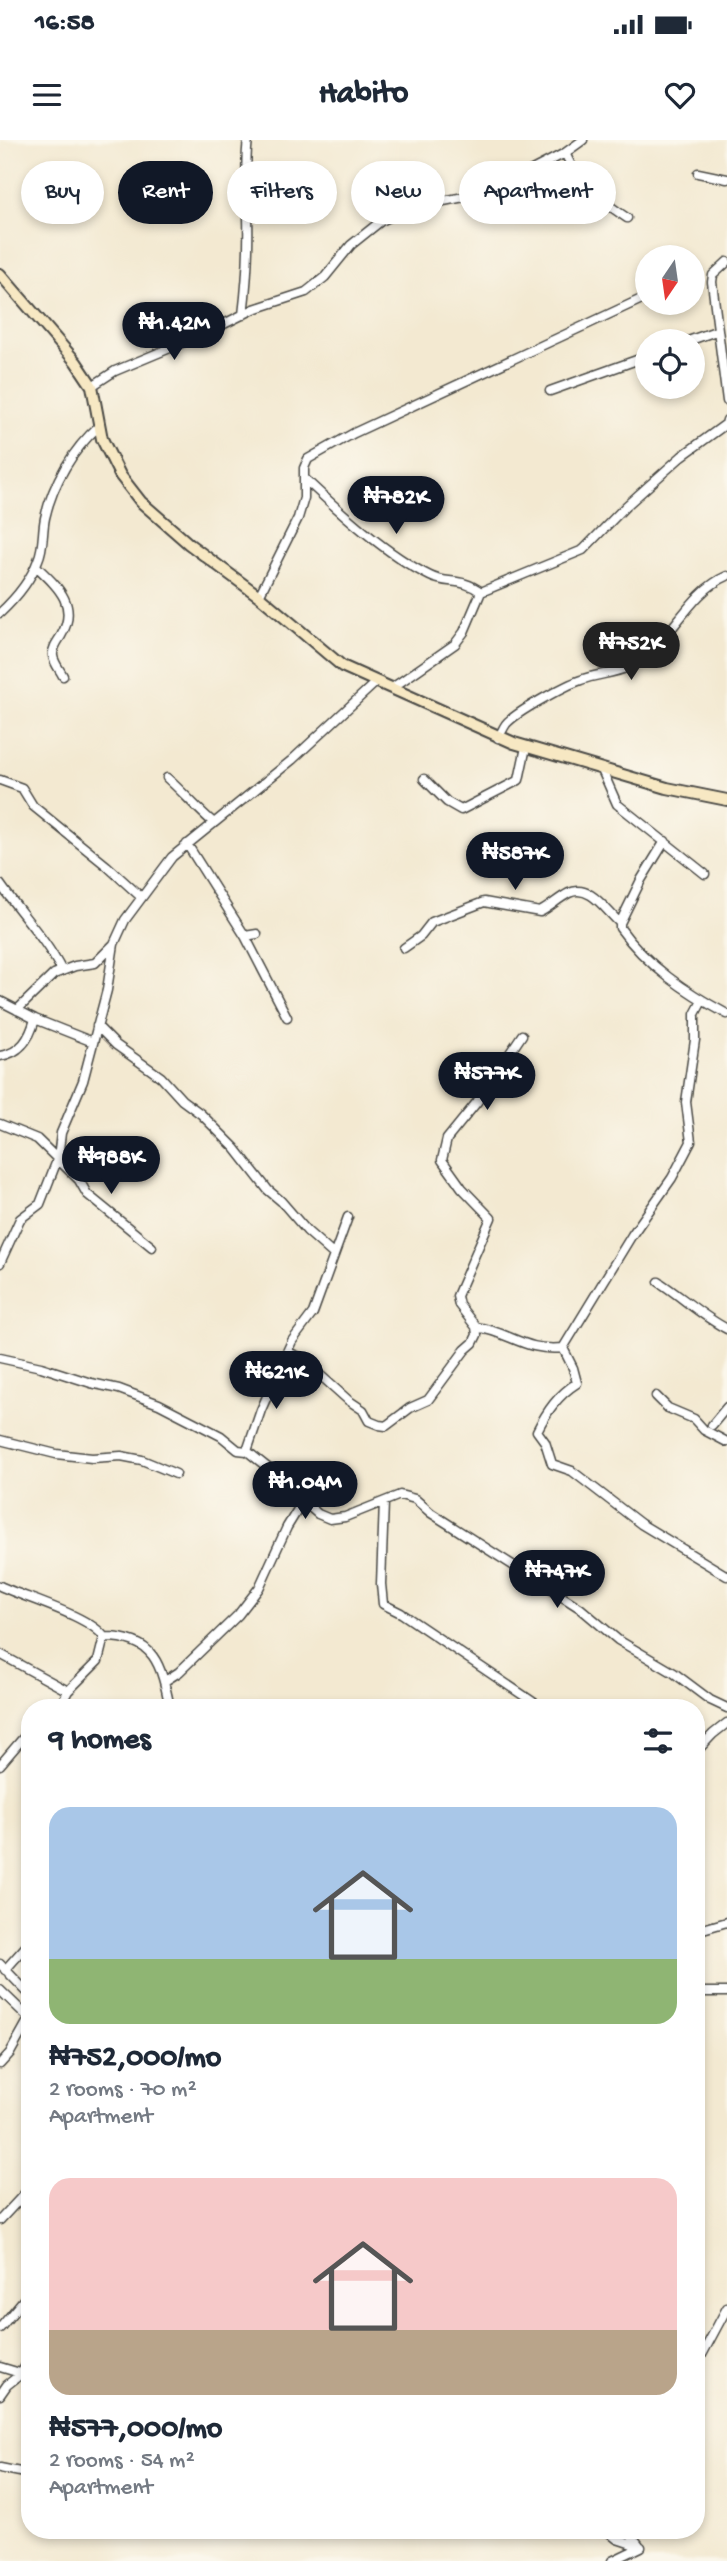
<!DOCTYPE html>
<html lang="en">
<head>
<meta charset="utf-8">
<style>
	body { margin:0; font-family:"Gochi Hand",sans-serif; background:#f6f6f7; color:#1f2937; height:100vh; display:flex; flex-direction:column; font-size:26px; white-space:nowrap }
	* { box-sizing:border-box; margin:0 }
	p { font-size:23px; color:#747a83 }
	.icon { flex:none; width:38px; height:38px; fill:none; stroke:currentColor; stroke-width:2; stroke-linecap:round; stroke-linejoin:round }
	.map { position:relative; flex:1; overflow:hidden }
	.side { position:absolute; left:21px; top:1559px; width:684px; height:840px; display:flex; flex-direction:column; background:#fff; border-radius:28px; box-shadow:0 4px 10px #0003 }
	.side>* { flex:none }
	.banner { position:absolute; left:21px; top:21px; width:686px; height:63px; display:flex; gap:14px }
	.needle { width:46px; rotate:193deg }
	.buttons { position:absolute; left:635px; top:105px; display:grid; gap:14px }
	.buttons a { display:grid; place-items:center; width:70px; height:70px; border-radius:50%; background:#fff; box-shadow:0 4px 10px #0003; font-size:35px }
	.price { position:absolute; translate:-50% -60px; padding:0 16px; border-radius:24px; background:#111827; color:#fff; font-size:23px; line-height:46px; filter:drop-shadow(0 2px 4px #0008) }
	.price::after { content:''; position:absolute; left:50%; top:42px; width:21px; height:16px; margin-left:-10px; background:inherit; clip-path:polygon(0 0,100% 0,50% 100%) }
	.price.selected { background:#222; color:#fff }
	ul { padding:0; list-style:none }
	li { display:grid; align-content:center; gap:14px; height:371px; padding:0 28px }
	li span { display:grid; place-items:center; height:217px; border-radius:21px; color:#555 }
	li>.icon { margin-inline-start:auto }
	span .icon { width:126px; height:126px; fill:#fffc; stroke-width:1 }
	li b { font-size:30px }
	h2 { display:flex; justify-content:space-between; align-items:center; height:84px; padding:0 28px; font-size:30px }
	.tag { padding:0 24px; border-radius:32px; background:#fff; box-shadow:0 4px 10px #0003; font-size:24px; line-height:63px }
	.tag.selected { background:#111827; color:#fff }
	.status { display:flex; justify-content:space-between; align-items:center; height:49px; padding:0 35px; background:#fff; direction:ltr }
	.status svg { height:19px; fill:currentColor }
	header { display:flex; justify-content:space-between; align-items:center; height:91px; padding:0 28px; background:#fff; font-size:32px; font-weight:700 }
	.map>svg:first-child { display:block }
</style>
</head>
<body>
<div class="status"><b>16:58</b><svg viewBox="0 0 49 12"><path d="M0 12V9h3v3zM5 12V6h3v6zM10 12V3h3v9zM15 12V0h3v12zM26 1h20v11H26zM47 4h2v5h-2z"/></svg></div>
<header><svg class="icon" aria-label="menu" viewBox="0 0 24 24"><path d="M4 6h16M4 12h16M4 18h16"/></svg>Habito<svg class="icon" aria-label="heart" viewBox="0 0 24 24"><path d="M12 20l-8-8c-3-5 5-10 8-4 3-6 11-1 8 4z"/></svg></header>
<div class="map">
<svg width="727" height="2421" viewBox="0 0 727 2421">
	<rect width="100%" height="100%" fill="#fbf7ec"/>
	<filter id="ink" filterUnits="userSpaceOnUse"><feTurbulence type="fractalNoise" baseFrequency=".0143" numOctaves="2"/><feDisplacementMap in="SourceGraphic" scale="14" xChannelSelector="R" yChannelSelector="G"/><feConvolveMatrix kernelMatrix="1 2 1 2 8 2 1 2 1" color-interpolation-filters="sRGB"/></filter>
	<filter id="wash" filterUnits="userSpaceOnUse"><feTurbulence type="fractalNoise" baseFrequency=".00686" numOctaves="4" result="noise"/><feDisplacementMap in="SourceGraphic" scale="28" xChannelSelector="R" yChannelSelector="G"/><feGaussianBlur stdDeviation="1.57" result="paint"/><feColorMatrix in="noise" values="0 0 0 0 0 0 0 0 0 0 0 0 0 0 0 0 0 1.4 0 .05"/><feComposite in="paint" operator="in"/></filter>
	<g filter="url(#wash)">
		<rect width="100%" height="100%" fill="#f3e9d1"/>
	</g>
	<g filter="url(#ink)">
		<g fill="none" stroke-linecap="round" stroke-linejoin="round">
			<g stroke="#494844" stroke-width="11">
				<path id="street" d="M565,13C579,45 599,59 627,78
					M698,33L727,39
					M727,122L713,135L712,142L727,261
					M243,175C247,142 249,109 248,76C248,50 244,26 248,0
					M688,201L716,191
					M92,246L115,231L206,193L254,169L306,152L325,137L351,105L381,81L394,75L428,64L464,57L509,42L565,13L583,0
					M550,251L648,216
					M305,339C340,372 387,415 430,436C448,445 461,437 481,452
					M36,426C58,447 79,465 61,496C57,502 52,509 53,516C54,523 60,530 63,536
					M259,456L298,378L304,358V328L308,319L354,293L648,156
					M0,473C15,459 31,440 38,420C44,407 42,392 45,378C53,343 73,309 99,286
					M392,548L455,504L464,492L481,452L583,410L626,366L682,316L726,284L727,280
					M498,598C501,594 503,588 506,584C516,572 566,545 581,540C596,534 613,534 628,527C670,508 685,454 727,436
					M602,630L617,664L705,734
					M167,638C184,653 197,669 214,683
					M424,639L447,662L461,670L519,640L526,607
					M0,640L22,648L33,666L107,726L141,757
					M665,701L641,740L620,783V788C647,826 686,852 727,874
					M187,704L245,796L257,794
					M0,744C21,774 45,798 62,831
					M245,796L287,877
					M404,808L421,796L432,782L484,762L540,772C550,767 559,758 569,753C590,743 606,771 620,783
					M0,861L35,879L93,902
					M702,861L695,874V900L686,962L691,1002L672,1038L632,1095L563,1208L573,1228L577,1243C558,1255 547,1271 537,1291L545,1302L552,1324L572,1331L641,1384L727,1436
					M17,870L54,834L75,826L95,823L114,804
					M97,886L116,905L161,937L182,960L201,974L235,1008L268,1050L281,1061L307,1091L334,1115
					M0,916C21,913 30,898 35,879
					M0,984L37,999L79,1040L87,1054L152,1107
					M0,1123L20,1079L40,1064L58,1018L61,993L83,941L107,850L114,804L125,780L172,717L292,620L375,543
					M659,1142C682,1157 702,1176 727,1189
					M476,1187C510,1192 525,1212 563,1208
					M287,1215L292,1214L300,1217L348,1260L363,1270L369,1281L379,1285L386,1286L410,1268L428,1260L465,1210L473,1203L477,1195L476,1187L459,1165L457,1156L491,1078L462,1048L442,1020L447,999L477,962L522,895
					M0,1218L41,1227L91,1243L119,1249L159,1264L221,1296L238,1310L247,1311L272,1331L303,1361L318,1374L330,1379L345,1377L400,1355L415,1359L431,1373L580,1468L618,1500L674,1533L710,1560L727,1568
					M656,1256L668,1268L694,1279L704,1290L727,1302
					M712,1285L727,1267
					M0,1300L56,1314L92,1318L121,1316L142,1320L176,1334
					M247,1311L261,1270L284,1218L292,1201L313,1173L348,1077
					M384,1362L381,1444L383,1464L401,1473L542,1568
					M0,1446C25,1458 90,1476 104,1497L98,1521L68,1551L59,1568
					M104,1497C155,1497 161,1524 170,1568
					M0,1514L68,1551
					M165,1541L179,1532L238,1475L259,1448L287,1387L303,1361
					M696,1612L713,1594L727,1583
					M0,1625L30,1590
					M696,1791L727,1782
					M0,1824L30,1855
					M5,1830L30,1802
					M0,1850L30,1879
					M696,1852H727
					M0,1924L10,1913L29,1879
					M0,2080L30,2048
					M0,2188L30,2152
					M696,2226L727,2168
					M0,2227L30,2236
					M0,2255L7,2245L21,2234L30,2218
					M0,2328L30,2334
					M606,2390L617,2399L641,2407
					M627,2390L639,2405
					M612,2421L641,2407"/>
			</g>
			<g stroke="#494844" stroke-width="14">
				<path id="secondary" d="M0,134L76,222L92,246L102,299L120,335L141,362L189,404L259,456L342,526L514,603L667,648L727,660"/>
			</g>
			<use href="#street" stroke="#fff" stroke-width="8"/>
			<use href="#secondary" stroke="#f7e8c3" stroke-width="10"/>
		</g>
	</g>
</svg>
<div class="buttons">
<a><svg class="needle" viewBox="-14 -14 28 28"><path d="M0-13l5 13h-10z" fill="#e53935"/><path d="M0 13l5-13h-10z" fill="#747a83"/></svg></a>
<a><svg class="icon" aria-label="locate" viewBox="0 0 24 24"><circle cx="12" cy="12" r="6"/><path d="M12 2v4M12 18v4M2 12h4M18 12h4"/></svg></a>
</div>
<b class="price" style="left:174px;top:222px">₦1.42M</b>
<b class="price" style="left:396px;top:396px">₦782K</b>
<b class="price selected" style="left:631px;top:542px">₦752K</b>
<b class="price" style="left:515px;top:752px">₦587K</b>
<b class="price" style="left:487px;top:972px">₦577K</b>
<b class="price" style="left:111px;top:1056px">₦988K</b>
<b class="price" style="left:276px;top:1271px">₦621K</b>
<b class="price" style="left:305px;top:1381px">₦1.04M</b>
<b class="price" style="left:557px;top:1470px">₦747K</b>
<div class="banner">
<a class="tag">Buy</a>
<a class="tag selected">Rent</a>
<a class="tag">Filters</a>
<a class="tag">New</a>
<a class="tag">Apartment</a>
</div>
<section class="side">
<h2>9 homes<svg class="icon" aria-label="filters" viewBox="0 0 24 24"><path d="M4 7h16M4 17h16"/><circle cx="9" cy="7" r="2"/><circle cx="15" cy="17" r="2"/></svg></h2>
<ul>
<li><span style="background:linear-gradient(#a9c7e8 70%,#8fb573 0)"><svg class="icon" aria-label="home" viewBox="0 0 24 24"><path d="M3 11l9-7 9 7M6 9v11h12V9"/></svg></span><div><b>₦752,000/mo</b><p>2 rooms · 70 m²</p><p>Apartment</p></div></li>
<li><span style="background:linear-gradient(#f6c9c9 70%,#b9a48a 0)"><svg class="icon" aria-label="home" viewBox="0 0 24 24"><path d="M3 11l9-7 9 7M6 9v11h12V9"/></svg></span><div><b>₦577,000/mo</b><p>2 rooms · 54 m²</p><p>Apartment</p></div></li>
</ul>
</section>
</div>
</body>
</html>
